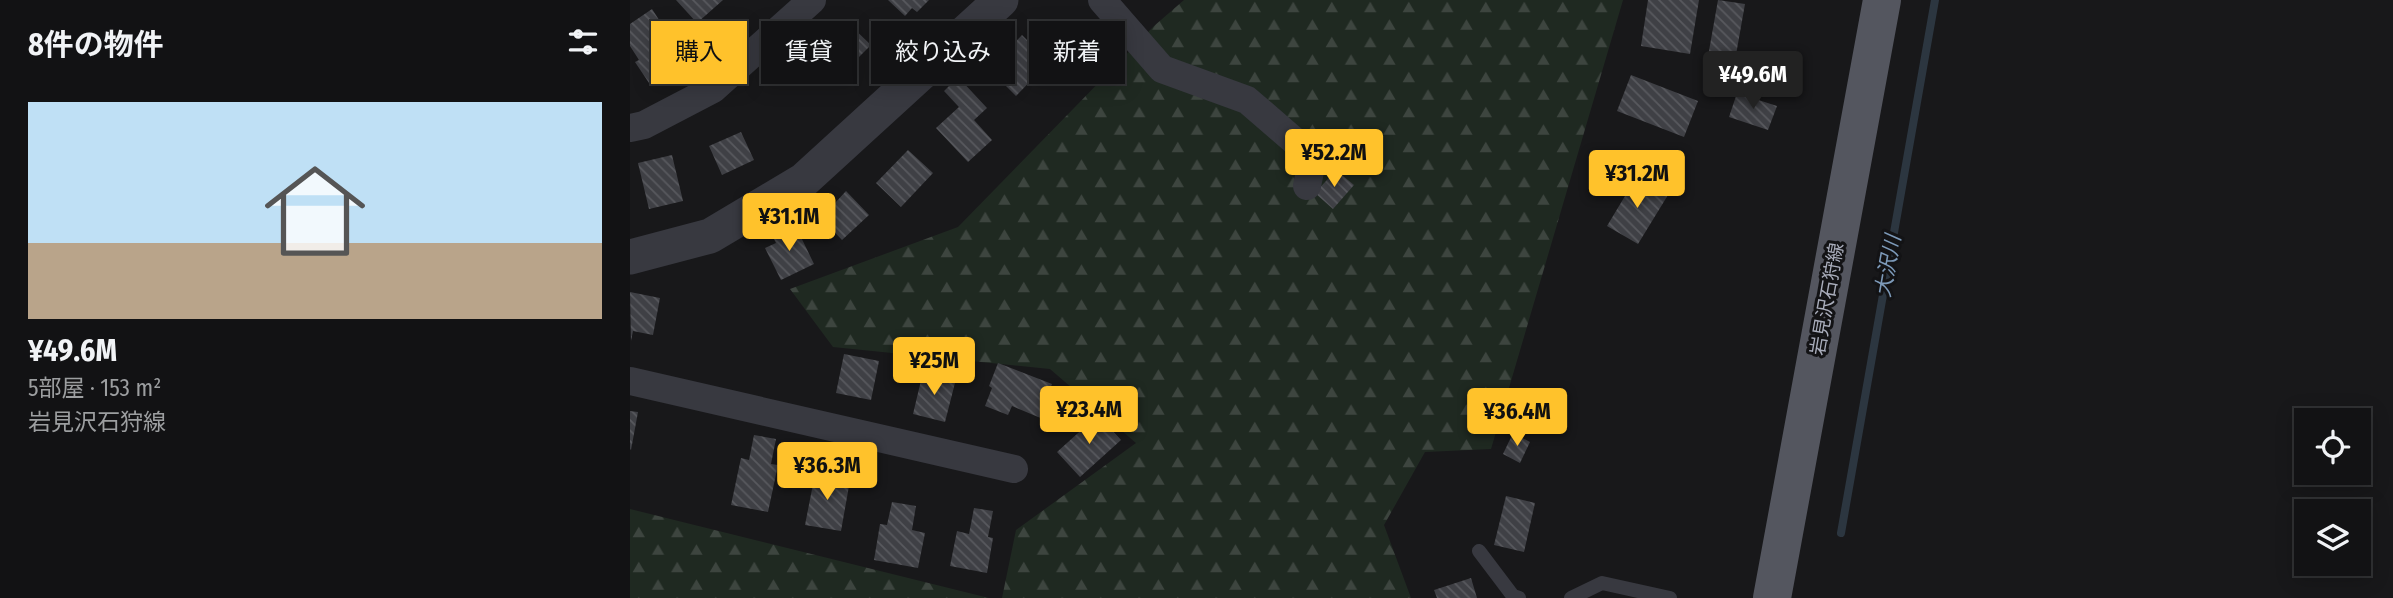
<!DOCTYPE html>
<html lang="ja">
<head>
<meta charset="utf-8">
<style>
	body { margin:0; font-family:"Fira Sans Condensed","Noto Sans JP",sans-serif; background:#1f2022; color:#f1f3f6; height:100vh; display:flex; flex-direction:column; font-size:26px; white-space:nowrap }
	* { box-sizing:border-box; margin:0 }
	p { font-size:23px; color:#9c9ea0 }
	.icon { flex:none; width:38px; height:38px; fill:none; stroke:currentColor; stroke-width:2; stroke-linecap:round; stroke-linejoin:round }
	.map { position:relative; flex:1; overflow:hidden }
	.panel { display:flex; flex-direction:column; background:#121214; width:630px }
	.panel>* { flex:none }
	.banner { position:absolute; left:21px; top:21px; width:665px; height:63px; display:flex; gap:14px }
	.fabs { position:absolute; left:1664px; top:408px; display:grid; gap:14px }
	.fabs a { display:grid; place-items:center; width:77px; height:77px; border-radius:0px; background:#121214; box-shadow:0 4px 18px #0003,0 0 0 2px #313234; font-size:35px }
	.price { position:absolute; translate:-50% -60px; padding:0 16px; border-radius:7px; background:#ffc22b; color:#111; font-size:23px; line-height:46px; filter:drop-shadow(0 2px 4px #0008) }
	.price::after { content:''; position:absolute; left:50%; top:42px; width:21px; height:16px; margin-left:-10px; background:inherit; clip-path:polygon(0 0,100% 0,50% 100%) }
	.price.active { background:#222; color:#fff }
	ul { padding:0; list-style:none }
	li { display:grid; align-content:center; gap:14px; height:371px; padding:0 28px }
	li+li { border-top:2px solid #313234 }
	li span { display:grid; place-items:center; height:217px; border-radius:0px; color:#555 }
	li>.icon { margin-inline-start:auto }
	span .icon { width:126px; height:126px; fill:#fffc; stroke-width:1 }
	li b { font-size:30px }
	h2 { display:flex; justify-content:space-between; align-items:center; height:84px; padding:0 28px; font-size:30px }
	.chip { padding:0 24px; border-radius:0px; background:#121214; box-shadow:0 4px 18px #0003,0 0 0 2px #313234; font-size:24px; line-height:63px }
	.chip.active { background:#ffc22b; color:#111 }
	main { display:flex; flex:1; min-height:0 }
	.map>svg:first-child { display:block }
</style>
</head>
<body>
<main>
<section class="panel">
<h2>8件の物件<svg class="icon" aria-label="filters" viewBox="0 0 24 24"><path d="M4 7h16M4 17h16"/><circle cx="9" cy="7" r="2"/><circle cx="15" cy="17" r="2"/></svg></h2>
<ul>
<li><span style="background:linear-gradient(#bfe0f5 65%,#b9a48a 0)"><svg class="icon" aria-label="home" viewBox="0 0 24 24"><path d="M3 11l9-7 9 7M6 9v11h12V9"/></svg></span><div><b>¥49.6M</b><p>5部屋 · 153 m²</p><p>岩見沢石狩線</p></div></li>
</ul>
</section>
<div class="map">
<svg width="1763" height="598" viewBox="0 0 1763 598">
	<defs>
		<pattern id="forest-firs" width="22" height="20" patternUnits="userSpaceOnUse" patternTransform="scale(1.75)"><rect width="22" height="20" fill="#1f2921"/><path d="M5 1l3.5 6h-7zM16 11l3.5 6h-7z" fill="#3d453f"/></pattern>
		<pattern id="building-back-hatch" width="6" height="6" patternUnits="userSpaceOnUse" patternTransform="scale(1.75)"><rect width="6" height="6" fill="#3f4045"/><path d="M-1 5l2 2M0 0l6 6M5-1l2 2" fill="none" stroke="#58595e"/></pattern>
	</defs>
	<rect width="100%" height="100%" fill="#18181a"/>
	<path fill="url(#forest-firs)" d="M554,0H993L861,449L795,452L754,525L781,598H372L386,530L506,443L420,369L203,347L160,289L328,227L524,26Z
		M0,509L359,598H0Z"/>
	<g fill="none" stroke-linecap="round" stroke-linejoin="round">
		<path stroke="#2c3640" stroke-width="8" d="M1211,533L1305,0"/>
	</g>
	<path fill="url(#building-back-hatch)" d="M46,0H93L67,23Z
		M258,0H299L287,12L282,8L275,16Z
		M1018,0H1069L1060,54L1011,46Z
		M1088,0L1115,4L1104,66L1077,62Z
		M22,9L46,46L27,58L35,72L19,83L5,62L9,60L0,46V24Z
		M412,23L446,58L433,70L400,35Z
		M219,24L241,45L215,71L193,49Z
		M392,35L419,62L386,96L359,69Z
		M1001,75L1068,101L1054,137L987,111Z
		M328,77L357,108L344,120L362,140L338,162L306,128L329,107L314,91Z
		M1107,93L1147,106L1138,130L1099,117Z
		M111,132L124,160L92,175L79,146Z
		M278,150L303,173L271,207L246,183Z
		M42,155L53,201L19,209L8,163Z
		M706,170L724,185L703,209L685,193Z
		M1007,176L1038,195L1008,244L977,226Z
		M216,191L239,215L212,240L190,217L196,211L193,208L202,200L205,203Z
		M162,225L166,233L168,231L184,264L151,280L135,248L146,243L142,235Z
		M0,292L30,298L23,335L3,331L1,341Z
		M214,354L249,361L241,400L206,393Z
		M368,363L422,384L415,402L419,404L413,419L382,406L378,415L355,406L362,388L359,386Z
		M293,372L326,379L315,422L283,414Z
		M0,411L8,412L1,450L0,449Z
		M468,415L491,440L450,477L427,452Z
		M883,433L900,442L890,463L873,454Z
		M124,435L146,439L141,464L148,465L138,512L101,505L111,458L119,460Z
		M190,467L205,470L203,483L219,486L211,531L175,525L184,479L187,480Z
		M876,496L905,503L894,552L864,545Z
		M262,502L286,506L282,530L295,533L288,568L244,560L250,524L257,525Z
		M344,508L363,511L358,537L363,538L357,573L320,566L327,531L339,534Z
		M841,578L847,598H807L804,590Z"/>
	<g fill="none" stroke-linecap="round" stroke-linejoin="round">
		<path stroke="#383940" stroke-width="14" d="M849,551L883,596L889,598
			M941,598L972,583L1040,598"/>
		<path stroke="#383940" stroke-width="28" d="M472,0L532,69L617,100L683,157L677,186
			M0,128L14,125L83,89L182,0
			M0,381L384,469"/>
		<path stroke="#383940" stroke-width="35" d="M0,257L80,236L174,180L371,0"/>
		<path stroke="#54565f" stroke-width="38" d="M1142,598L1252,0"/>
	</g>
	<g text-anchor="middle" dominant-baseline="central" stroke-width="6" stroke-linejoin="round" paint-order="stroke">
		<g font-size="19" fill="#a9adbb" stroke="#131315">
			<text transform="translate(1197 299) rotate(-80)">岩見沢石狩線</text>
		</g>
		<g font-size="21" font-style="italic" fill="#7d9ab9" stroke="#131315">
			<text transform="translate(1258 266) rotate(-80)">大沢川</text>
		</g>
	</g>
</svg>
<div class="fabs">
<a><svg class="icon" aria-label="locate" viewBox="0 0 24 24"><circle cx="12" cy="12" r="6"/><path d="M12 2v4M12 18v4M2 12h4M18 12h4"/></svg></a>
<a><svg class="icon" aria-label="layers" viewBox="0 0 24 24"><path d="M12 4l9 5-9 5-9-5zM3 14l9 5 9-5"/></svg></a>
</div>
<b class="price active" style="left:1123px;top:111px">¥49.6M</b>
<b class="price" style="left:704px;top:189px">¥52.2M</b>
<b class="price" style="left:1007px;top:210px">¥31.2M</b>
<b class="price" style="left:159px;top:253px">¥31.1M</b>
<b class="price" style="left:304px;top:397px">¥25M</b>
<b class="price" style="left:459px;top:446px">¥23.4M</b>
<b class="price" style="left:887px;top:448px">¥36.4M</b>
<b class="price" style="left:197px;top:502px">¥36.3M</b>
<div class="banner">
<a class="chip active">購入</a>
<a class="chip">賃貸</a>
<a class="chip">絞り込み</a>
<a class="chip">新着</a>
</div>
</div>
</main>
</body>
</html>
